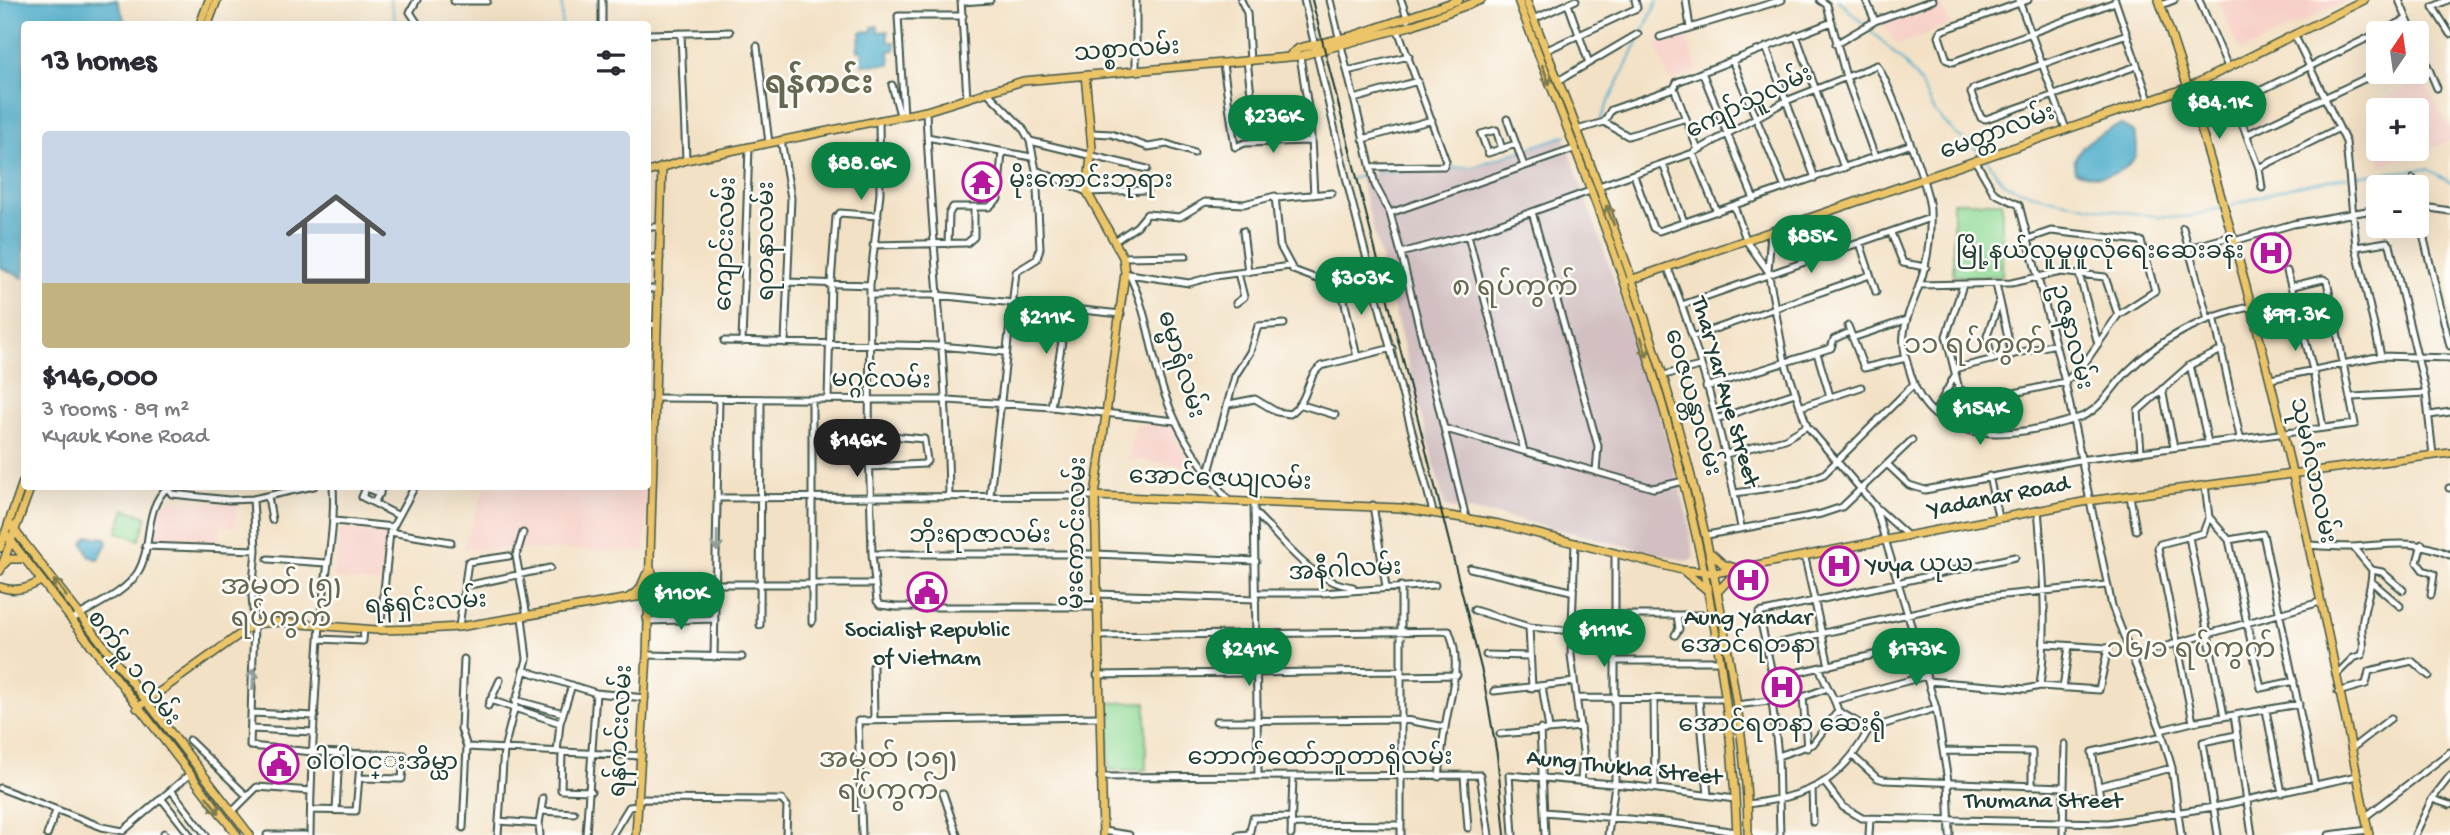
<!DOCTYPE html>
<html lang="en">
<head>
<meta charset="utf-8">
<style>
	body { margin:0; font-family:"Gochi Hand","Noto Sans Myanmar",sans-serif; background:#f7f7f7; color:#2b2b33; height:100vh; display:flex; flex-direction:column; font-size:26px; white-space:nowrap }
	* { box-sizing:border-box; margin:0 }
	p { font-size:23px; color:#7c7c81 }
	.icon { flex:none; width:38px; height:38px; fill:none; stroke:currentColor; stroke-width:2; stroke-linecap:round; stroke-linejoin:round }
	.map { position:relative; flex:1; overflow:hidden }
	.details { position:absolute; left:21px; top:21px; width:630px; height:469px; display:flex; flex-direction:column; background:#fff; border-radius:7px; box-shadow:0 7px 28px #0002 }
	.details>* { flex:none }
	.needle { width:46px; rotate:13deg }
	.tools { position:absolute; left:2366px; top:21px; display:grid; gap:14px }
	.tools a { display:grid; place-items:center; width:63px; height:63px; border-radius:7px; background:#fff; box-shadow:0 7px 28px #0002; font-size:35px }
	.price { position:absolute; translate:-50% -60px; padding:0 16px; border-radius:24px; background:#0b8043; color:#fff; font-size:23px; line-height:46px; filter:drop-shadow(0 2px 4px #0008) }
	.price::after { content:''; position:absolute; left:50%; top:42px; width:21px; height:16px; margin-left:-10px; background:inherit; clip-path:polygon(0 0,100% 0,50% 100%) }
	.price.current { background:#222; color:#fff }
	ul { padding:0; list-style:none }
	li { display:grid; align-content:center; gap:14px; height:371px; padding:0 21px }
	li span { display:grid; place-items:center; height:217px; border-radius:7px; color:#555 }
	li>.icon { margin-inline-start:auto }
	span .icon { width:126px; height:126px; fill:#fffc; stroke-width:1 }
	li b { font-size:30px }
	h2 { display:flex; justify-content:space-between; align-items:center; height:84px; padding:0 21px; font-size:30px }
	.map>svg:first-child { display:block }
</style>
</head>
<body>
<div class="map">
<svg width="2450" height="835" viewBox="0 0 2450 835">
	<rect width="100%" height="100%" fill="#fdfcf7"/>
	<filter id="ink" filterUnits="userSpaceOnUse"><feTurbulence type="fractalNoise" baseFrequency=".0143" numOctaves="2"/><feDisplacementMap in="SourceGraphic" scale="14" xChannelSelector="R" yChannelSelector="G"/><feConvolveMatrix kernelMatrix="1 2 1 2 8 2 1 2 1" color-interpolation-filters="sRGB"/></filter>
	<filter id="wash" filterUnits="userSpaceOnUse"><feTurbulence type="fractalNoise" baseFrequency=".00686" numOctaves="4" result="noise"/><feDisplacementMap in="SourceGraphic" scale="28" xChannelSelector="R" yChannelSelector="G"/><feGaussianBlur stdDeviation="1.57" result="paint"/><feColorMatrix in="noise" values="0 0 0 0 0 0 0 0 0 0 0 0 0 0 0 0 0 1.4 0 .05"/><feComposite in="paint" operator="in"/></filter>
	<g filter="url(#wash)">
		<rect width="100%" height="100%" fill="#f3e1c5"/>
		<path fill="#f7d1c9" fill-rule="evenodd" d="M2218,0H2348L2241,52Z
			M1940,1L1949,25L1898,45L1882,22Z
			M1685,35L1698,71L1671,81L1655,43Z
			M2423,78L2450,131V141L2382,165L2369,109ZM2378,110H2417V149H2378Z
			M1135,424L1172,427L1190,466L1128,459Z
			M648,453H649L645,551L463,549L485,487L648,486Z
			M163,500L237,504L235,527L221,526L219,546L155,543Z
			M340,528L386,534L380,584L334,578Z"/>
		<path fill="#d2bfc1" d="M1564,136L1657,402L1688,519L1694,558L1688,561L1498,515L1445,507L1360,178L1377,173L1473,168Z"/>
		<path fill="#8fda96" stroke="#578c65" stroke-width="2" d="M1953,202H2002V276H1953Z
			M125,509L147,517L139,540L117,532Z
			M1146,702V770H1109L1108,703Z"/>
		<path fill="#4dadcc" stroke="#367580" stroke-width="2" d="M0,0H117L126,24H24V278L0,267Z
			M878,26V32L888,31V42H895V50L889,51L890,64L862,65V51H857L861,32L872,31V27Z
			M2121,125L2134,132C2149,170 2103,184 2075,171C2069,147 2103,131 2121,125Z
			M89,536L106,538L107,543L98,560L89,556L83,542Z"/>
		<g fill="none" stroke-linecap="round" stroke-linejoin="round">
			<path stroke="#4dadcc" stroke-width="2" d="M390,0L396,24
				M562,0V24
				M1838,0L1901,59L1919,81L1933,110L1956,134L1984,155
				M1600,120L1658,0
				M1988,160C1992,167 1997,177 2003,182C2025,199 2153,219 2183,217C2196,216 2209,211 2220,208
				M1445,168L1473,167L1567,135
				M1375,172L1415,169
				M2351,176L2428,169L2450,182
				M1350,179L1370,174
				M2226,207L2291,187L2346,177"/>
		</g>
	</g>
	<g filter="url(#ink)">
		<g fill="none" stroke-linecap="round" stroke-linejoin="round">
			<g stroke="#3f564a" stroke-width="9">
				<path id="minor" d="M417,0L410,12L418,24
					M602,0V24
					M961,0L967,99
					M1241,0L1247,13L1250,61
					M1304,0L1351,198L1433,512
					M1330,0L1375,185L1390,213L1401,253L1466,518
					M1401,0L1408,20
					M1686,0L1690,28
					M1820,0L1827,5L1846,77L1875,157
					M1866,0L1875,21
					M2028,0L1941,31L1939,36L1947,60L1953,62L2115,2
					M2115,0L2149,100
					M2199,0L2228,67
					M2399,0L2413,33
					M2448,0L2433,7L2450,34
					M454,1H487
					M2019,1L2066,129
					M961,2L990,0
					M1568,4L1589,63
					M2161,5L2174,0
					M1534,19L1576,0
					M681,33L686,160
					M2378,33L2407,19
					M648,34L730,32
					M2127,34L1973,89L1971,93L1981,118L1986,119L2137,66
					M2294,34L2346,142L2356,247L2381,356
					M1796,35L1844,168
					M1660,37L1782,0
					M2417,41L2437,88
					M1836,44L1875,21L1933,0
					M757,46L769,143
					M1766,47L1815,178
					M1547,50L1637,8L1635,0
					M1300,56L1310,120L1314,195
					M1732,60L1785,188
					M1247,61L1254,118
					M1223,64L1235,147L1245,143L1309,141
					M1136,71V0
					M1347,71L1409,56
					M1702,72L1754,199
					M1558,81L1638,34
					M892,85L900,115
					M1674,88L1698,150
					M986,91L1022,127L1030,141L1036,170L1087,192L1147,190
					M1354,99L1418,81
					M926,111C931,240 947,367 949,496
					M904,115L898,16H963
					M1507,119L1524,166
					M879,120L880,193L870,285L869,449L872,554L877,601L880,605L896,607H1096
					M1604,122L1611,110L1674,88L1677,82L1832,22
					M1577,130L1604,122L1628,136L1686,118
					M1091,133L1111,134L1148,147L1167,144L1194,153
					M2248,134L2379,72
					M927,137L1031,157
					M1363,139L1432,120
					M781,140L791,198L785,343
					M1030,141L1147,169
					M1502,149L1496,130L1481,134L1488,153L1516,144
					M1693,153L1717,212
					M1976,162L1994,193L2019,205L2065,382L2112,606L2161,730L2172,768L2181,835
					M1663,164L1684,222
					M1371,167L1444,166L1446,161L1398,30
					M2259,168L2339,128
					M1634,175L1653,228L1659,231L1909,145
					M2413,179L2414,187
					M1599,186L1693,153L1786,101L1877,65C1890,86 1929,187 1930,210C1931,234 1928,260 1920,283C1915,300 1905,316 1904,334C1902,348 1907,362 1911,375C1932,451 2019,437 2078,418C2101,411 2111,388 2127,372C2163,336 2204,317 2253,306
					M2262,188L2259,168L2236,107L2239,101L2378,33
					M1277,198L1332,193
					M1734,206L1747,242L1768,271
					M2417,206L2450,211
					M2417,210L2450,346
					M1532,212L1598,446L1596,472
					M1390,213L1574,149
					M648,227H661
					M2183,228L2208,319
					M1243,231L1248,272
					M1771,233L1768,271L1785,362L1807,426L1875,506L1936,708L1948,781L1950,835
					M1891,233L1903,263L1926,267
					M1468,235L1524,451
					M1115,241L1137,226L1147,214L1180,217L1205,202L1244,204L1275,196L1280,246L1293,270L1328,283L1371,275
					M2234,241L2293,224L2378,209
					M1860,243L1876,292
					M948,244L949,214L953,207H989L998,199L1002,152
					M873,245L967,243L974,237V207
					M2356,247L2387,242L2390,245L2426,393L2433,455
					M2188,248L2233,236
					M1401,253L1468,235L1590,191
					M1123,257L1186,256
					M648,258H660
					M1668,268C1700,351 1724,440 1741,527
					M2287,271L2313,370L2323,428
					M1125,273L1129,274C1145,307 1149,338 1158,373C1172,425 1195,458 1228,500
					M1129,274L1189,283L1215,276L1290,266
					M2079,274L2098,344
					M788,282L870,285
					M1340,282L1357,357
					M1996,284L2012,355
					M1920,285L2011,283L2061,272L2105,277L2118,315
					M1963,285L1946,336L1959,389L1975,396L2005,395L2065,382L2084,364L2118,315L2155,291L2141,241L2051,231L2028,239
					M648,289H659
					M870,295H936L1121,314
					M1236,303L1244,297L1238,273
					M1682,305L1930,218
					M2214,316L2240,437
					M648,324L657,325
					M1848,326L1864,368L1906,358
					M1692,337L1870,275
					M1852,338L1906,320
					M724,341L940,346L1004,352
					M742,342L749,147
					M1817,353L1830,396
					M1992,360L1987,336L1999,302
					M2190,365L2208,442
					M1954,369L2055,344
					M1664,375L1700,366
					M2271,379L2381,356L2450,358
					M1706,387L1831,348L1834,339L1850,332
					M2162,389L2174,447
					M2352,397L2426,393
					M655,398L948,400L1051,407L1175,421
					M812,399V622
					M828,399L831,283L836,217L840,213L878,216
					M1229,404L1255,399L1277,412L1290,414C1310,400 1305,378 1321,366L1392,348
					M1302,405L1335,415
					M1051,407L1067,311
					M1800,407L1861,387
					M1934,414L1954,377
					M2430,415L2450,412
					M1716,419L1795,393
					M1446,429L1653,488L1684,481
					M870,434L924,439L927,461L924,464L870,467
					M2141,452L2138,411L2190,365L2222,350
					M1726,454L1785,439L1807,426
					M1888,465L1909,485L1925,490L2079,460L2355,424L2327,281L2323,279L2293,286
					M1208,476L1235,376L1250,352L1258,326L1284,324
					M1989,476L1998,516
					M2205,485L2209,517L2229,540L2261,688L2294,681
					M167,488L172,494L229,500L253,499L314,486
					M2449,488H2450
					M1735,493L1799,484L1824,474L1913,385
					M380,494L366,488L362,497L397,515
					M990,495L1016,272L1037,259L1040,248L1036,170
					M268,496L272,520
					M2130,496L2136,530
					M717,498L1095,496
					M253,499L256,550L252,595L254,624L250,746L313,752L404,755L402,779L361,778
					M1254,502L1258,776
					M374,503L383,486
					M1373,505L1386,587
					M1877,508L1908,536
					M2038,509C2043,569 2048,626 2040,686
					M1255,513C1284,541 1310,582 1353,587
					M335,521L393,527
					M390,532L451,542
					M523,533L516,556L527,616
					M1707,535L1821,514L1842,507L1912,440
					M2189,537L2224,716
					M2229,540L2263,534L2315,785
					M1575,543L1571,655L1583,751L1581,781
					M2422,544L2417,562L2423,570L2434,574L2431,595
					M2308,545C2322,546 2337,547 2352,547C2392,545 2411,538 2450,555
					M145,546L256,550
					M872,554H1095L1256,561
					M1805,558L1829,666
					M268,559L326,563
					M1470,568L1571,591
					M2372,570L2382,572L2403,590
					M2372,582L2400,606
					M465,586L550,568
					M1257,593H1322L1435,585
					M1096,594L1256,599
					M648,595L716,584H875
					M1474,610L1529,627L1573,631
					M1617,615H1713
					M71,620C91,607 125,594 138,572C154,545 142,509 169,486
					M647,621L715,619
					M760,625L761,400
					M459,627L468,562L509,556
					M1529,627L1532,688
					M380,630L390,532L415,486
					M1675,635L1679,629L1677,615
					M1097,636L1449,631C1463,666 1450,693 1445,728C1442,744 1441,761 1439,777
					M319,639L363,641L364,629
					M1917,645L1773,678L1759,613L2015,557
					M1766,646L1984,597L2106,585
					M647,655L742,657
					M1486,655L1529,656
					M2132,656L2320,602
					M714,657L719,399
					M1617,661H1719
					M873,666L874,719
					M1820,668C1825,687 1834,695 1838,711L1869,729
					M523,670L596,693L645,698
					M1097,675L1400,671
					M2336,675L2353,658L2362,655C2366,643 2361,637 2362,627C2363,607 2372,590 2372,570L2353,547
					M1400,676L1457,675
					M1928,681L2026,689L2040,686L2099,690L2108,648L2046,644
					M1542,686L1549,729
					M2063,688L2069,646
					M1494,691L1574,682
					M2338,692L2366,684L2369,671L2412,661L2429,676
					M1803,697L1807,748
					M1577,698L1724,699
					M490,700L560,723
					M515,700L563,713
					M1654,700L1655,788
					M1699,700L1708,795
					M1772,700L1778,756L1780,835
					M1836,700L1926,676
					M1736,705L1803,697L1825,689
					M488,706L500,680
					M2266,710L2282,793
					M252,713L315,716
					M2234,715L2252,835
					M1216,721L1400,719L1445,727
					M2193,722L2158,548L2160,544L2203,533L2209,517
					M251,729L314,732
					M1540,729L1545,835
					M2161,730L2193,722L2299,704
					M1500,734L1581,727
					M189,740L247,796
					M467,747L642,756
					M2351,749L2391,718
					M1944,751L2032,752V786
					M557,752L560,723L572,685
					M562,752L561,790L591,791
					M1778,756L1813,744L1838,711
					M1854,757L1877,778L1884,780L2064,787
					M1464,776L1468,828
					M1100,777L1480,775L1489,835
					M1824,782L1843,807L1862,818L2108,823L2214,807L2357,776
					M2099,786L2172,768
					M0,788L102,827L123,831L190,774
					M1812,788L1813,822
					M171,790L206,835
					M943,793L957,835
					M161,798L190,835
					M2064,798L2100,796L2092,752L2163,736
					M638,799L782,800L787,806L786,835
					M2432,799L2450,805
					M1748,804C1808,796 1840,784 1869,729L1936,708
					M311,810L356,811L361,753
					M336,811L339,753
					M541,811L574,813
					M232,812L257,787L311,791
					M1544,812L1665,822L1737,832
					M2365,817L2450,752
					M499,821L539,824L540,835
					M539,824L543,798
					M1291,824L1400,825
					M463,828L467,747L461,729L464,659
					M1103,831L1129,835
					M164,833L165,835
					M47,835L56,811
					M267,835H305
					M310,835C311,765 315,695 320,625C324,578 336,533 333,486
					M498,835L504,749L527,659L522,617
					M586,835L596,693
					M612,835L629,807L638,806
					M862,835L858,721L1098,717
					M1238,835L1249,834
					M1249,835L1253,818L1291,817
					M1291,835L1293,777
					M1401,835V586
					M1513,835L1509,775L1635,786L1735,799
					M1608,835L1615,784V553
					M1869,835L1870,819
					M2063,835L2065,744
					M2218,835L2203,742L2236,735
					M2329,835L2368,830
					M2415,835L2432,799L2450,776"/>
			</g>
			<g stroke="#3f564a" stroke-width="10">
				<path id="major" d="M1518,0C1553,94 1592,187 1624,282C1684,461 1730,646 1737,835
					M1526,0C1611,210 1690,421 1727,646C1738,708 1748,772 1748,835
					M2159,0C2253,272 2313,553 2369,835
					M200,24L209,0
					M208,24L217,0
					M1291,54L1299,48L1352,36L1459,0
					M1085,75L1092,148L1087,192L1123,257L1125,273L1095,496L1103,835
					M648,172L686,160L926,111L1023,81L1300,56L1410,26L1481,0
					M1630,280L2189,87L2364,0
					M1095,496L1401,508L1499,524L1682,570L1715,573L2088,501L2450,453
					M9,523L250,835
					M5,533L237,835
					M0,548L24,479
					M1712,554L1723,564L1738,569
					M2,566L9,559H25
					M651,570L658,585L672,592
					M0,571L31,486
					M1685,572L1706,589
					M0,587C15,592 27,589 41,581
					M1718,591L1735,573
					M628,598L640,589L646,575
					M647,618L659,601L672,592
					M137,708L254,624L276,622L377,630L425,629L459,627L648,595
					M636,835L647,655L662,167"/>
			</g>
			<use href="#minor" stroke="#fff" stroke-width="5"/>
			<use href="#major" stroke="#edc569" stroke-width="7"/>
			<path stroke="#1f3d34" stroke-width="2" d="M1312,0L1483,676L1497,755L1505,835"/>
		</g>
		<defs><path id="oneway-shaft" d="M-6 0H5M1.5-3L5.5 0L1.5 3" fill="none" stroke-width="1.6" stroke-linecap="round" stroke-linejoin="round" transform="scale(1.75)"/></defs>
		<g stroke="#7c7a4c">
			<use href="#oneway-shaft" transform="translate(1546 75) rotate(69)"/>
			<use href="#oneway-shaft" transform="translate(1610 215) rotate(-111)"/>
			<use href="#oneway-shaft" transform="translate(1644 347) rotate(73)"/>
			<use href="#oneway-shaft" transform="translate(60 588) rotate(-127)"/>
			<use href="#oneway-shaft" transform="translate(213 805) rotate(52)"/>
		</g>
		<g stroke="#8f9e9a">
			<use href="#oneway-shaft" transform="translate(717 541) rotate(91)"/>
			<use href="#oneway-shaft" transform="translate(253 679) rotate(-88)"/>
		</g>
	</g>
	<defs>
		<g id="temple-ring" transform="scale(2.0125)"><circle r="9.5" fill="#fdfcf7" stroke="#b5179e" stroke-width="1.5"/><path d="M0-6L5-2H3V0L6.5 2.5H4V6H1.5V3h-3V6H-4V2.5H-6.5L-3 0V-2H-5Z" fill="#b5179e"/></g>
		<g id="hospital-ring" transform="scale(2.0125)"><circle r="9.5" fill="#fdfcf7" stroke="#b5179e" stroke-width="1.5"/><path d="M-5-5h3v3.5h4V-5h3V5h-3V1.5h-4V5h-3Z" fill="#b5179e"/></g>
		<g id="civic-ring" transform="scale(2.0125)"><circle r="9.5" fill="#fdfcf7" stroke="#b5179e" stroke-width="1.5"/><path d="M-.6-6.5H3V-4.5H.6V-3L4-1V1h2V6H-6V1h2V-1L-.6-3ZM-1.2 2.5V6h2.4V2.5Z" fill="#b5179e"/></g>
	</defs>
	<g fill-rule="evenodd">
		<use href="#temple-ring" x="982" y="182"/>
		<use href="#hospital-ring" x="2271" y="253"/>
		<use href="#hospital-ring" x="1839" y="566"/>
		<use href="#hospital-ring" x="1748" y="580"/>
		<use href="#civic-ring" x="927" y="592"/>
		<use href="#hospital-ring" x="1782" y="687"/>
		<use href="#civic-ring" x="279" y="764"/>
	</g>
	<g text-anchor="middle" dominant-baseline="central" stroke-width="5" stroke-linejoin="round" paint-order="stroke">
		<g font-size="24" fill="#1f3d34" stroke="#fdfcf7">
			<text transform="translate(1127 52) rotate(-4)">သစ္စာလမ်း</text>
			<text transform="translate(1750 104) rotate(-26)">ကျော်သူလမ်း</text>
			<text transform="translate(1998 134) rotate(-20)">မေတ္တာလမ်း</text>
			<text transform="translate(768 241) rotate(-90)">ရတနာလမ်း</text>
			<text transform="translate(728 244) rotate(-88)">ကျောင်းလမ်း</text>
			<text transform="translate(2070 337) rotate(76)">ဥဇနာလမ်း</text>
			<text transform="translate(1179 365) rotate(73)">ဓမ္မာရုံလမ်း</text>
			<text transform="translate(881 382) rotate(1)">မဂ္ဂင်လမ်း</text>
			<text transform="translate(1724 392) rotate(74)">Thar Yar Aye Street</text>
			<text transform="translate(1691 403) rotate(74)">ဝေဇယန္တာလမ်း</text>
			<text transform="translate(2311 471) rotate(78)">သုမင်္ဂလာလမ်း</text>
			<text transform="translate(1220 481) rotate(2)">အောင်ဇေယျလမ်း</text>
			<text transform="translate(1999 498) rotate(-11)">Yadanar Road</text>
			<text transform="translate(1079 533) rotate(-89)">မိုးကောင်းလမ်း</text>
			<text x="980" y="537">ဘိုးရာဇာလမ်း</text>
			<text transform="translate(1345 572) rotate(-3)">အနီဂါလမ်း</text>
			<text transform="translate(426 605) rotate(-3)">ရန်ရှင်းလမ်း</text>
			<text transform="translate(132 669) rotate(53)">စက်မှု ၁ လမ်း</text>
			<text transform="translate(623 731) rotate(-87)">ရန်ကင်းလမ်း</text>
			<text x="1320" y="759">ဘောက်ထော်ဘူတာရုံလမ်း</text>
			<text transform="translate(1624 769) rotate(6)">Aung Thukha Street</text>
			<text x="2043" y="802">Thumana Street</text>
		</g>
		<g font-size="24" fill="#1f3d34" stroke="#fdfcf7" text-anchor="start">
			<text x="1009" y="182">မိုးကောင်းဘုရား</text>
			<text x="2244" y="253" text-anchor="end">မြို့နယ်လူမှုဖူလုံရေးဆေးခန်း</text>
			<text x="1866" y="566">Yuya ယုယ</text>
			<text x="1748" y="619" text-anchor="middle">Aung Yandar<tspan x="1748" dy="28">အောင်ရတနာ</tspan></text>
			<text x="927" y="631" text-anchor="middle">Socialist Republic<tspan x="927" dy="28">of Vietnam</tspan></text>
			<text x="1782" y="726" text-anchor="middle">အောင်ရတနာ ဆေးရုံ</text>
			<text x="306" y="764">ဝါဝါဝင္းအိမ္ယာ</text>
		</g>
		<g font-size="28" fill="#666852" stroke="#fdfcf7">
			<text x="1515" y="289">၈ ရပ်ကွက်</text>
			<text x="1975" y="347">၁၁ ရပ်ကွက်</text>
			<text x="281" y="588">အမှတ် (၅)<tspan x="281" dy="32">ရပ်ကွက်</tspan></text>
			<text x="2191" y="651">၁၆/၁ ရပ်ကွက်</text>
			<text x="888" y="761">အမှတ် (၁၅)<tspan x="888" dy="32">ရပ်ကွက်</tspan></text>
		</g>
		<g font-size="32" font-weight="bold" fill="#666852" stroke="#fdfcf7">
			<text x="819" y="87">ရန်ကင်း</text>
		</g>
	</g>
</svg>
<div class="tools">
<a><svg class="needle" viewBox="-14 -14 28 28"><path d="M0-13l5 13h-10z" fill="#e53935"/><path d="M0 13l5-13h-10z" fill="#7c7c81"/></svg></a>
<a>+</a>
<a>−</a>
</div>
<b class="price" style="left:2219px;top:141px">$84.1K</b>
<b class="price" style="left:1273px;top:155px">$236K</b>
<b class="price" style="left:861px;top:202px">$88.6K</b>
<b class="price" style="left:1811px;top:275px">$85K</b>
<b class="price" style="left:1361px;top:317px">$303K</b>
<b class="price" style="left:2295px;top:353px">$99.3K</b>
<b class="price" style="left:1046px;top:356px">$211K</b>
<b class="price" style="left:1980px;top:447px">$154K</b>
<b class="price current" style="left:857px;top:479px">$146K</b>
<b class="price" style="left:681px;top:632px">$110K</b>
<b class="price" style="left:1604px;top:669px">$111K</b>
<b class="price" style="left:1249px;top:688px">$241K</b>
<b class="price" style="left:1916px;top:688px">$173K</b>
<section class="details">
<h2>13 homes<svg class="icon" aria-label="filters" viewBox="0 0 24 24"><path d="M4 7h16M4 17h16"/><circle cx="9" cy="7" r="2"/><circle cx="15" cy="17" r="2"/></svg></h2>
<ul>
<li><span style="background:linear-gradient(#c9d6e8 70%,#c2b280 0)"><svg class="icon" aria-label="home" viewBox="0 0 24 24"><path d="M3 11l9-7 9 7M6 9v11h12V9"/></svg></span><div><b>$146,000</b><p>3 rooms · 89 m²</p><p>Kyauk Kone Road</p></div></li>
</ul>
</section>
</div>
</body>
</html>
